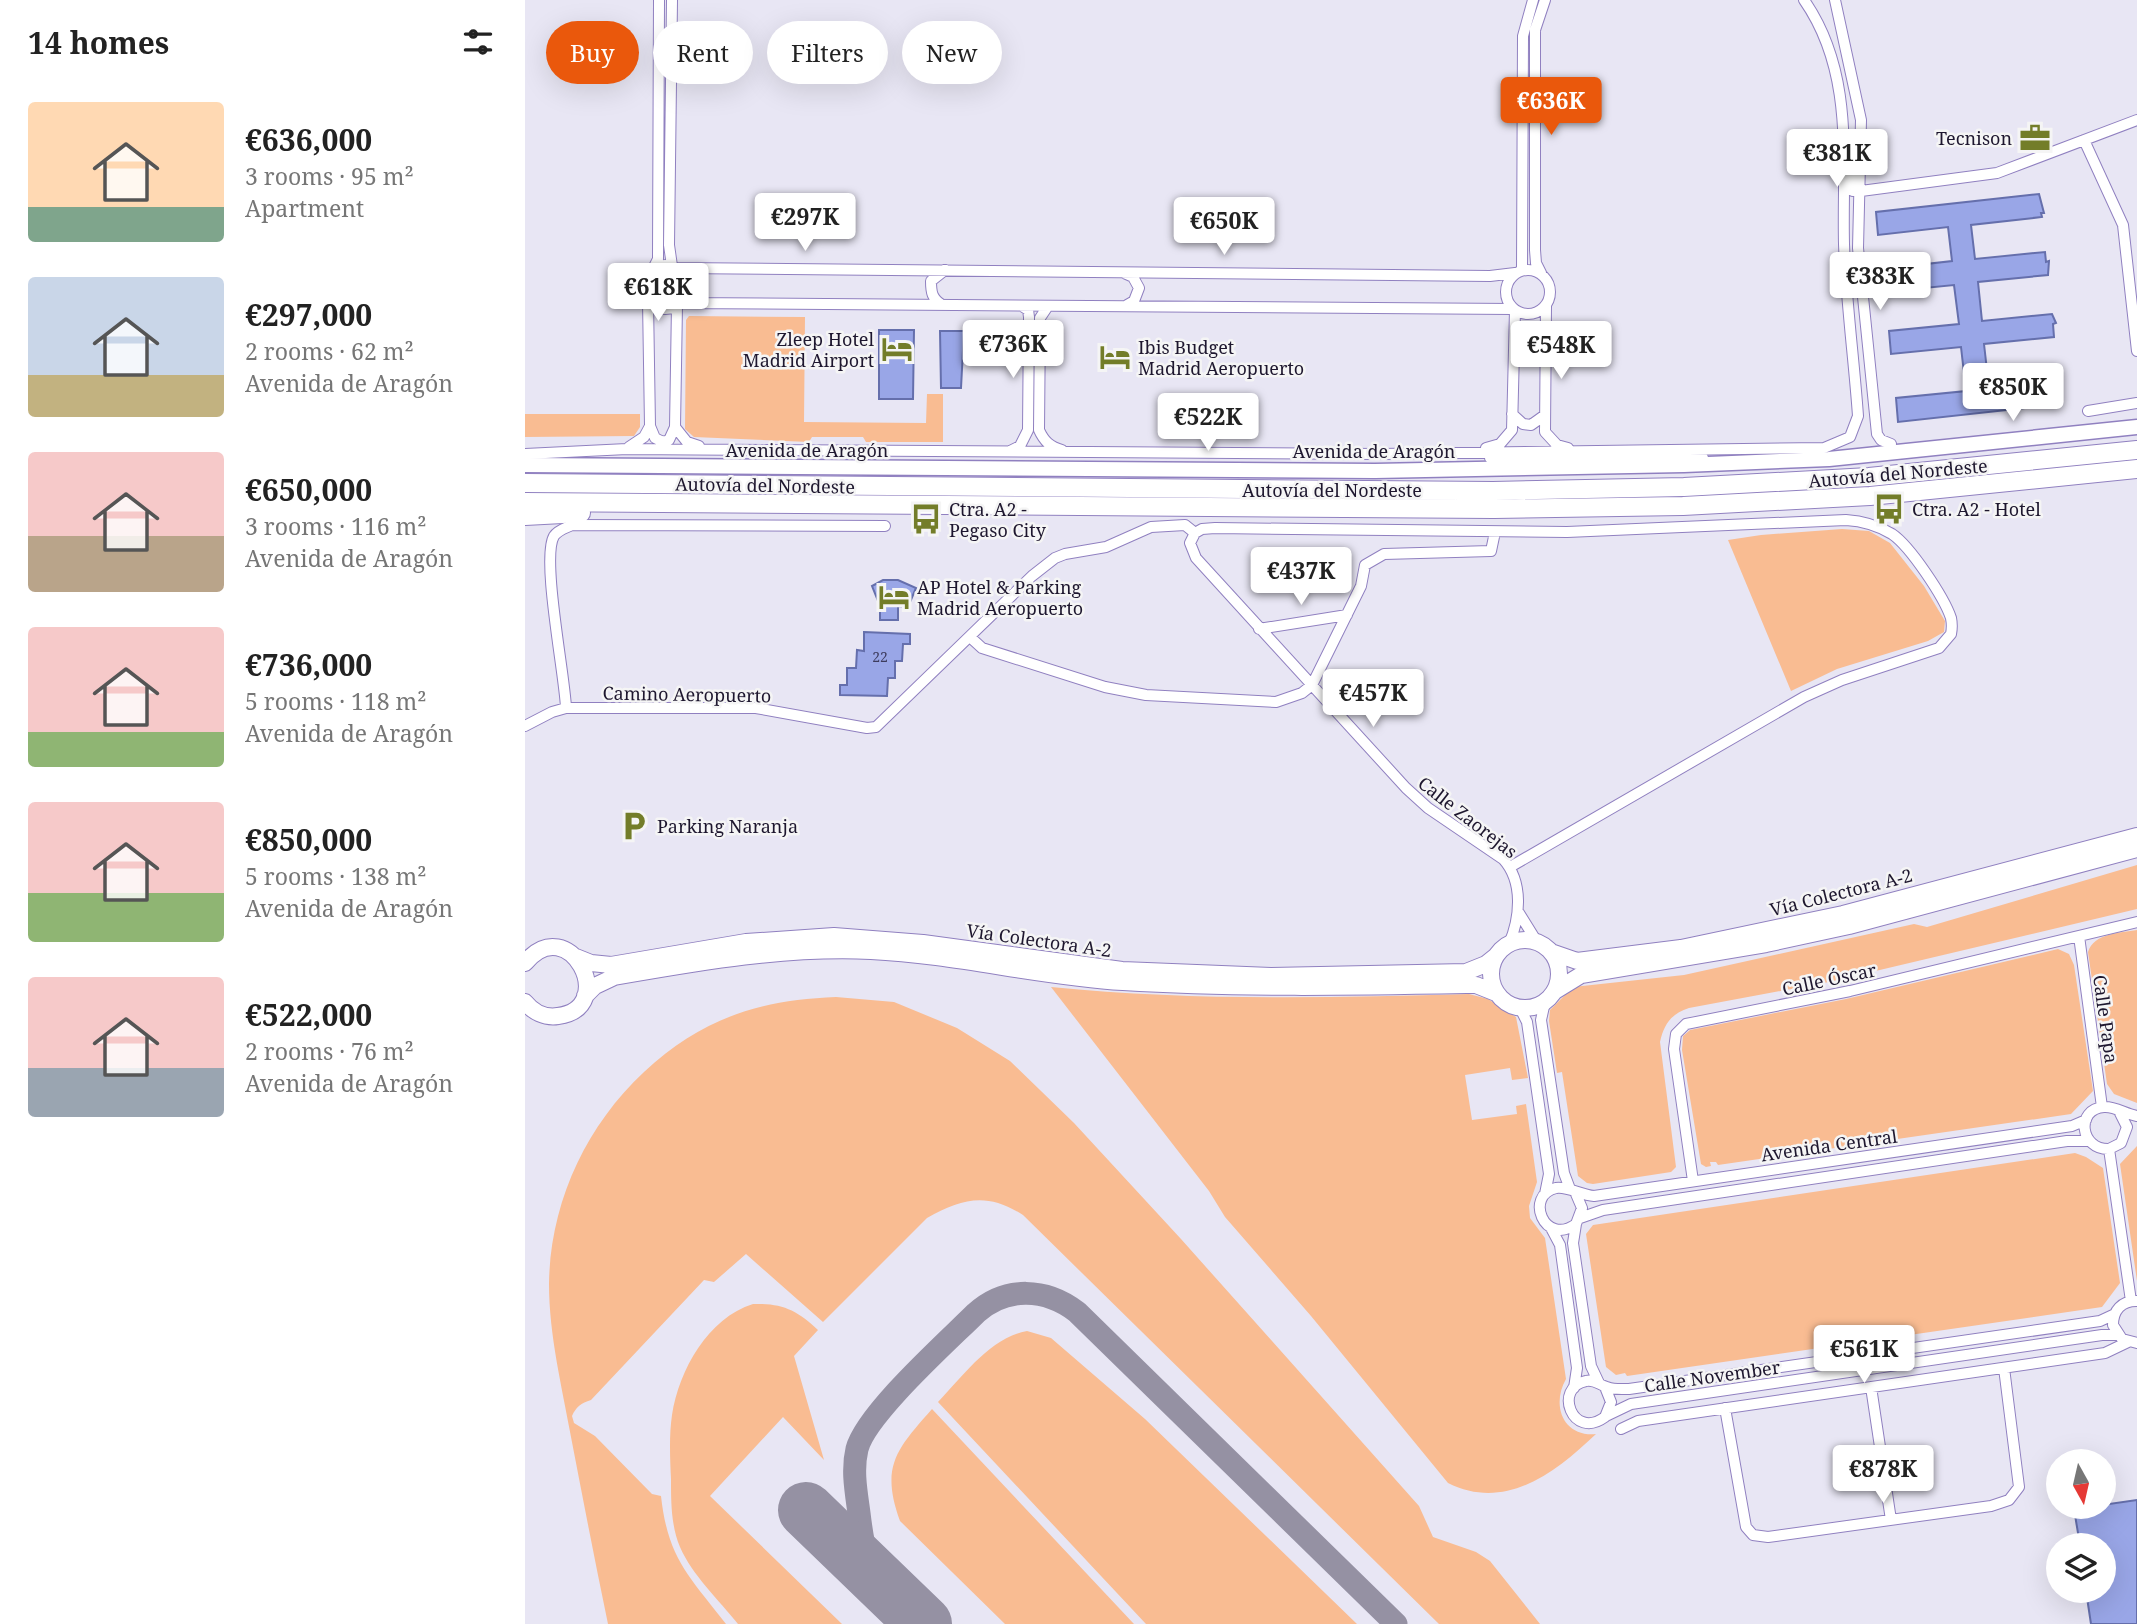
<!DOCTYPE html>
<html lang="en">
<head>
<meta charset="utf-8">
<style>
	body { margin:0; font-family:"Noto Serif",serif; background:#f2f2f2; color:#222; height:100vh; display:flex; flex-direction:column; font-size:26px; white-space:nowrap }
	* { box-sizing:border-box; margin:0 }
	p { font-size:23px; color:#767676 }
	.icon { flex:none; width:38px; height:38px; fill:none; stroke:currentColor; stroke-width:2; stroke-linecap:round; stroke-linejoin:round }
	.map { position:relative; flex:1; overflow:hidden }
	.drawer { display:flex; flex-direction:column; background:#fff; width:525px }
	.drawer>* { flex:none }
	.hud { position:absolute; left:21px; top:21px; width:665px; height:63px; display:flex; gap:14px }
	.needle { width:46px; rotate:172deg }
	.tools { position:absolute; left:1521px; top:1449px; display:grid; gap:14px }
	.tools a { display:grid; place-items:center; width:70px; height:70px; border-radius:50%; background:#fff; box-shadow:0 7px 28px #0002; font-size:35px }
	.price { position:absolute; translate:-50% -60px; padding:0 16px; border-radius:7px; background:#fff; color:#222; font-size:23px; line-height:46px; filter:drop-shadow(0 2px 4px #0008) }
	.price::after { content:''; position:absolute; left:50%; top:42px; width:21px; height:16px; margin-left:-10px; background:inherit; clip-path:polygon(0 0,100% 0,50% 100%) }
	.price.on { background:#ea580c; color:#fff }
	ul { padding:0; list-style:none }
	li { display:flex; align-items:center; gap:21px; height:175px; padding:0 28px }
	li span { display:grid; place-items:center; flex:none; width:196px; height:140px; border-radius:7px; color:#555 }
	li>.icon { margin-inline-start:auto }
	span .icon { width:84px; height:84px; fill:#fffc; stroke-width:1 }
	li b { font-size:30px }
	h2 { display:flex; justify-content:space-between; align-items:center; height:84px; padding:0 28px; font-size:30px }
	.chip { padding:0 24px; border-radius:32px; background:#fff; box-shadow:0 7px 28px #0002; font-size:24px; line-height:63px }
	.chip.on { background:#ea580c; color:#fff }
	main { display:flex; flex:1; min-height:0 }
	.map>svg:first-child { display:block }
</style>
</head>
<body>
<main>
<section class="drawer">
<h2>14 homes<svg class="icon" aria-label="filters" viewBox="0 0 24 24"><path d="M4 7h16M4 17h16"/><circle cx="9" cy="7" r="2"/><circle cx="15" cy="17" r="2"/></svg></h2>
<ul>
<li><span style="background:linear-gradient(#ffd9b3 75%,#7fa58c 0)"><svg class="icon" aria-label="home" viewBox="0 0 24 24"><path d="M3 11l9-7 9 7M6 9v11h12V9"/></svg></span><div><b>€636,000</b><p>3 rooms · 95 m²</p><p>Apartment</p></div></li>
<li><span style="background:linear-gradient(#c9d6e8 70%,#c2b280 0)"><svg class="icon" aria-label="home" viewBox="0 0 24 24"><path d="M3 11l9-7 9 7M6 9v11h12V9"/></svg></span><div><b>€297,000</b><p>2 rooms · 62 m²</p><p>Avenida de Aragón</p></div></li>
<li><span style="background:linear-gradient(#f6c9c9 60%,#b9a48a 0)"><svg class="icon" aria-label="home" viewBox="0 0 24 24"><path d="M3 11l9-7 9 7M6 9v11h12V9"/></svg></span><div><b>€650,000</b><p>3 rooms · 116 m²</p><p>Avenida de Aragón</p></div></li>
<li><span style="background:linear-gradient(#f6c9c9 75%,#8fb573 0)"><svg class="icon" aria-label="home" viewBox="0 0 24 24"><path d="M3 11l9-7 9 7M6 9v11h12V9"/></svg></span><div><b>€736,000</b><p>5 rooms · 118 m²</p><p>Avenida de Aragón</p></div></li>
<li><span style="background:linear-gradient(#f6c9c9 65%,#8fb573 0)"><svg class="icon" aria-label="home" viewBox="0 0 24 24"><path d="M3 11l9-7 9 7M6 9v11h12V9"/></svg></span><div><b>€850,000</b><p>5 rooms · 138 m²</p><p>Avenida de Aragón</p></div></li>
<li><span style="background:linear-gradient(#f6c9c9 65%,#9aa5b1 0)"><svg class="icon" aria-label="home" viewBox="0 0 24 24"><path d="M3 11l9-7 9 7M6 9v11h12V9"/></svg></span><div><b>€522,000</b><p>2 rooms · 76 m²</p><p>Avenida de Aragón</p></div></li>
</ul>
</section>
<div class="map">
<svg width="1612" height="1624" viewBox="0 0 1612 1624">
	<rect width="100%" height="100%" fill="#e8e6f4"/>
	<path fill="#f9bc92" d="M164,316L280,317L279,422L401,423L402,394H418V442H341L338,437H287L284,442L169,437L160,429L161,320Z
		M0,414H115V427L109,436L0,437Z
		M1317,529L1344,531L1365,543L1399,586L1420,621L1419,632L1403,641L1312,669L1266,691L1203,540L1236,535Z
		M1612,865V909L1304,982L1164,1008C1146,1014 1139,1024 1135,1042L1151,1167L1146,1172L1068,1184L1062,1183L1053,1176L1037,1072L1032,1073L1024,1021L1025,1010L1048,987L1159,975L1389,924L1402,927Z
		M1612,930V1103L1589,1094L1582,1084L1563,952C1569,933 1595,933 1612,930Z
		M1533,949L1544,954L1549,965L1568,1091L1546,1114L1193,1165L1191,1162H1185L1186,1166L1181,1167L1176,1164L1157,1050L1158,1036L1165,1030L1321,999Z
		M526,987C665,1001 804,998 944,994L963,999L991,1017L1003,1078L987,1080L985,1068L940,1075L947,1120L992,1114L991,1106L1001,1104L1012,1182L1004,1206L1005,1218L1020,1238L1041,1379C1026,1405 1038,1437 1071,1434C1031,1472 981,1512 923,1483L786,1316L700,1217L684,1191Z
		M311,997L369,1002L432,1028L485,1061L549,1123L656,1239L894,1506L908,1537L951,1552L965,1561L1015,1624H914L498,1215C462,1192 438,1198 402,1218L298,1322L221,1254L189,1282L179,1280L66,1400C56,1403 51,1407 47,1416L49,1423L70,1436L127,1494L136,1496C143,1559 164,1576 201,1624H83C70,1562 58,1499 46,1437C37,1387 24,1335 24,1284C25,1204 60,1127 119,1072C176,1019 233,1000 311,997Z
		M1612,1146V1281L1595,1164Z
		M1550,1153L1561,1157L1578,1168L1595,1283L1577,1307L1102,1376L1100,1373L1091,1375L1081,1367L1061,1234L1068,1225Z
		M228,1304C257,1303 272,1310 293,1330L269,1356L299,1460L258,1417L185,1496L317,1624H213C194,1600 167,1575 155,1547C146,1526 146,1501 146,1479C145,1458 144,1435 147,1415C154,1370 183,1318 228,1304Z
		M502,1331L526,1338L620,1419L832,1624H621L413,1402C439,1375 465,1338 502,1331Z
		M407,1409L609,1624H480L375,1521C355,1466 372,1449 407,1409Z"/>
	<g fill="none" stroke-linecap="round" stroke-linejoin="round">
		<path stroke="#9591a3" stroke-width="23" d="M364,1590C340,1564 338,1547 334,1513C331,1491 327,1470 332,1449C341,1414 423,1341 451,1313C481,1286 521,1288 552,1312L871,1624"/>
		<path stroke="#9591a3" stroke-width="56" d="M281,1510L399,1624"/>
	</g>
	<path fill="#99a6e7" stroke="#656fac" stroke-width="2" d="M1514,194L1519,213H1516L1517,217L1446,225L1450,259L1520,252L1521,262L1524,261L1523,275L1453,282L1457,321L1527,314L1531,323L1528,324L1529,337L1459,344L1464,388L1534,381L1537,404L1373,422L1371,398L1441,391L1436,347L1366,354L1364,331L1434,324L1429,285L1359,292L1357,269L1427,261L1423,227L1353,235L1351,212Z
		M354,330H389L388,399H354Z
		M415,331H439L436,388H416Z
		M358,580H373L391,588L383,607L373,606V620H355V606L347,586Z
		M339,632L385,634V644H378L377,661H370V678H363L362,696L315,695V685H322V668H331L332,650L339,651Z
		M1612,1500V1624H1566L1561,1591H1578V1545H1555L1549,1509Z"/>
	<g fill="none" stroke-linecap="round" stroke-linejoin="round">
		<g stroke="#9080c0" stroke-width="12">
			<path id="street" d="M147,0L144,245L147,266
				M1310,0L1336,120L1333,248L1352,434L1356,440L1366,444
				M1559,140L1598,225L1612,351
				M1324,172L1328,191H1336L1472,173L1612,120
				M118 287a22 22 0 1 1 44 0a22 22 0 1 1-44 0Z
				M129,267L133,259L134,0
				M151,268L965,276L990,273
				M981 292a22 22 0 1 1 44 0a22 22 0 1 1-44 0Z
				M997,270L998,36L1008,0
				M599,273L608,277L614,288L609,301L602,305
				M1016,273L1011,263L1010,250V30L1020,0
				M123,301L125,426L130,438L138,442L144,440L150,427L152,305
				M155,303L988,309
				M417,305C407,298 406,293 406,281L420,270
				M523,306L515,318L514,430C519,441 525,447 537,450
				M1021,306L1020,432L1032,445L1043,448
				M1563,411L1612,403
				M987,414L998,424L1006,425L1020,415
				M150,427L162,442L174,446
				M104,447L119,437L125,426
				M961,448L975,444L987,430L990,310
				M485,451L495,446L503,430L504,317L503,310L497,306
				M0,454L102,449L854,454L1299,448L1325,437L1333,416C1329,359 1321,301 1319,244C1317,161 1330,73 1279,0
				M965,458H1178
				M670,533L677,529L690,528L1042,532L1321,520C1338,521 1352,525 1367,534C1385,546 1419,597 1426,618C1427,623 1427,629 1426,634L1414,648L1317,680L1279,697L985,867
				M670,533L665,543L671,558L881,788L903,808L978,859C999,882 995,918 984,944
				M734,629L822,615
				M445,637L457,648L580,687L621,695L751,702L777,693L787,685L836,586L840,565L859,554L966,551L970,532
				M41,708C40,676 16,558 29,536C33,530 41,528 47,525L360,526
				M0,726L27,712L41,708H231L342,728L351,727L507,576L530,558L540,554L581,547L626,527L660,525L670,533
				M994,913L1012,942
				M1554,936L1577,1107
				M1020,1002L1016,1020L1039,1173L1045,1189
				M995,1008L1002,1022L1024,1174L1020,1194
				M1595,1113L1602,1127L1596,1143L1584,1149C1555,1150 1550,1109 1579,1107C1589,1106 1601,1114 1612,1116
				M1584,1149L1606,1301
				M1168,1181L1149,1049L1151,1034L1161,1024L1325,991L1612,922
				M1051,1194L1057,1208L1051,1224C1019,1247 999,1195 1031,1188C1042,1186 1056,1195 1069,1196L1547,1126L1561,1120
				M1055,1218L1078,1210L1542,1141H1563
				M1051,1224L1048,1243L1066,1366L1074,1383
				M1026,1228L1035,1245L1052,1368L1049,1388
				M1611,1301C1597,1301 1588,1310 1588,1325L1597,1339L1612,1343
				M1080,1387L1086,1402L1080,1417C1047,1441 1028,1387 1061,1381C1070,1379 1074,1385 1082,1387C1089,1390 1097,1389 1104,1389L1575,1321L1590,1314
				M1346,1387L1366,1520
				M1200,1408L1221,1527L1228,1535L1243,1537L1466,1506L1484,1500L1494,1487L1479,1368
				M1083,1415L1106,1404L1577,1335H1592
				M1096,1429L1113,1421L1580,1353L1603,1342"/>
		</g>
		<g stroke="#9080c0" stroke-width="17">
			<path id="secondary" d="M0,465L850,471L1159,465L1304,459L1612,427"/>
		</g>
		<g stroke="#9080c0" stroke-width="18">
			<path id="primary" d="M966 974a34 34 0 1 1 68 0a34 34 0 1 1-68 0Z
				M1026,952L1052,961L1156,948L1318,914L1612,836
				M51,957L66,963L86,965L221,942L309,936L398,943L597,970L746,976L941,972L961,964L971,956
				M0,963C44,909 95,1008 33,1016C20,1018 8,1012 0,1002
				M1030,991L1056,975L1241,944L1324,926L1612,849
				M60,996L70,986L89,977C175,962 259,947 346,951C431,955 514,977 598,982C713,989 827,987 942,985H951L971,993"/>
		</g>
		<g stroke="#9080c0" stroke-width="20">
			<path id="highway" d="M0,483L968,491L1159,487L1344,477L1612,450
				M0,502L969,509L1158,506L1345,496L1612,469
				M0,516L56,513"/>
		</g>
		<use href="#street" stroke="#fff" stroke-width="10"/>
		<use href="#secondary" stroke="#fff" stroke-width="14"/>
		<use href="#primary" stroke="#fff" stroke-width="16"/>
		<use href="#highway" stroke="#fff" stroke-width="18"/>
	</g>
	<defs>
		<g id="office-bare" transform="scale(2.415)"><path d="M-6-3h4V-5.5h4V-3h4V5H-6ZM-1-4.5V-3h2v-1.5ZM-6 0V1H6V0Z" fill="#737d29" stroke="#f5f5f5" stroke-width="2.5" paint-order="stroke"/></g>
		<g id="hotel-bare" transform="scale(2.415)"><path d="M-6-4.5h1.5V1H6V5H4.5V3h-9V5H-6ZM-4 0a1.8 1.8 0 1 1 3.6 0ZM.5 0V-2.5h3Q6-2.5 6 0Z" fill="#737d29" stroke="#f5f5f5" stroke-width="2.5" paint-order="stroke"/></g>
		<g id="bus-bare" transform="scale(2.415)"><path d="M-5-6H5V4H4V6H2V4H-2V6H-4V4H-5ZM-3.5-4V0h7V-4ZM-3.5 1.2v1.5H-2V1.2ZM2 1.2v1.5H3.5V1.2Z" fill="#737d29" stroke="#f5f5f5" stroke-width="2.5" paint-order="stroke"/></g>
		<g id="parking-bare" transform="scale(2.415)"><path d="M-3.5-5.5H1a3.5 3.5 0 0 1 0 7H-1V5.5H-3.5ZM-1-3.4V-.6H.8a1.4 1.4 0 0 0 0-2.8Z" fill="#737d29" stroke="#f5f5f5" stroke-width="2.5" paint-order="stroke"/></g>
	</defs>
	<g fill-rule="evenodd">
		<use href="#office-bare" x="1510" y="138"/>
		<use href="#hotel-bare" x="372" y="349"/>
		<use href="#hotel-bare" x="590" y="357"/>
		<use href="#bus-bare" x="1364" y="509"/>
		<use href="#bus-bare" x="401" y="519"/>
		<use href="#hotel-bare" x="369" y="597"/>
		<use href="#parking-bare" x="109" y="826"/>
	</g>
	<g text-anchor="middle" dominant-baseline="central" stroke-width="5" stroke-linejoin="round" paint-order="stroke">
		<g font-size="14" fill="#3d3b5d">
			<text x="355" y="656">22</text>
		</g>
		<g font-size="18" fill="#1e172f" stroke="#f5f5f5" text-anchor="start">
			<text x="1487" y="138" text-anchor="end">Tecnison</text>
			<text x="349" y="339" text-anchor="end">Zleep Hotel<tspan x="349" dy="21">Madrid Airport</tspan></text>
			<text x="613" y="347">Ibis Budget<tspan x="613" dy="21">Madrid Aeropuerto</tspan></text>
			<text x="424" y="509">Ctra. A2 -<tspan x="424" dy="21">Pegaso City</tspan></text>
			<text x="1387" y="509">Ctra. A2 - Hotel</text>
			<text x="392" y="587">AP Hotel &amp; Parking<tspan x="392" dy="21">Madrid Aeropuerto</tspan></text>
			<text x="132" y="826">Parking Naranja</text>
		</g>
		<g font-size="18" fill="#1e172f" stroke="#f5f5f5">
			<text x="282" y="450">Avenida de Aragón</text>
			<text x="849" y="451">Avenida de Aragón</text>
			<text transform="translate(1373 473) rotate(-5)">Autovía del Nordeste</text>
			<text transform="translate(240 485) rotate(1)">Autovía del Nordeste</text>
			<text x="807" y="490">Autovía del Nordeste</text>
			<text transform="translate(162 694) rotate(1)">Camino Aeropuerto</text>
			<text transform="translate(943 817) rotate(38)">Calle Zaorejas</text>
			<text transform="translate(1316 892) rotate(-14)">Vía Colectora A-2</text>
			<text transform="translate(514 940) rotate(8)">Vía Colectora A-2</text>
			<text transform="translate(1304 979) rotate(-12)">Calle Óscar</text>
			<text transform="translate(1581 1019) rotate(82)">Calle Papa</text>
			<text transform="translate(1304 1145) rotate(-8)">Avenida Central</text>
			<text transform="translate(1187 1376) rotate(-8)">Calle November</text>
		</g>
	</g>
</svg>
<div class="tools">
<a><svg class="needle" viewBox="-14 -14 28 28"><path d="M0-13l5 13h-10z" fill="#e53935"/><path d="M0 13l5-13h-10z" fill="#767676"/></svg></a>
<a><svg class="icon" aria-label="layers" viewBox="0 0 24 24"><path d="M12 4l9 5-9 5-9-5zM3 14l9 5 9-5"/></svg></a>
</div>
<b class="price on" style="left:1026px;top:137px">€636K</b>
<b class="price" style="left:1312px;top:189px">€381K</b>
<b class="price" style="left:280px;top:253px">€297K</b>
<b class="price" style="left:699px;top:257px">€650K</b>
<b class="price" style="left:1355px;top:312px">€383K</b>
<b class="price" style="left:133px;top:323px">€618K</b>
<b class="price" style="left:488px;top:380px">€736K</b>
<b class="price" style="left:1036px;top:381px">€548K</b>
<b class="price" style="left:1488px;top:423px">€850K</b>
<b class="price" style="left:683px;top:453px">€522K</b>
<b class="price" style="left:776px;top:607px">€437K</b>
<b class="price" style="left:848px;top:729px">€457K</b>
<b class="price" style="left:1339px;top:1385px">€561K</b>
<b class="price" style="left:1358px;top:1505px">€878K</b>
<div class="hud">
<a class="chip on">Buy</a>
<a class="chip">Rent</a>
<a class="chip">Filters</a>
<a class="chip">New</a>
</div>
</div>
</main>
</body>
</html>
